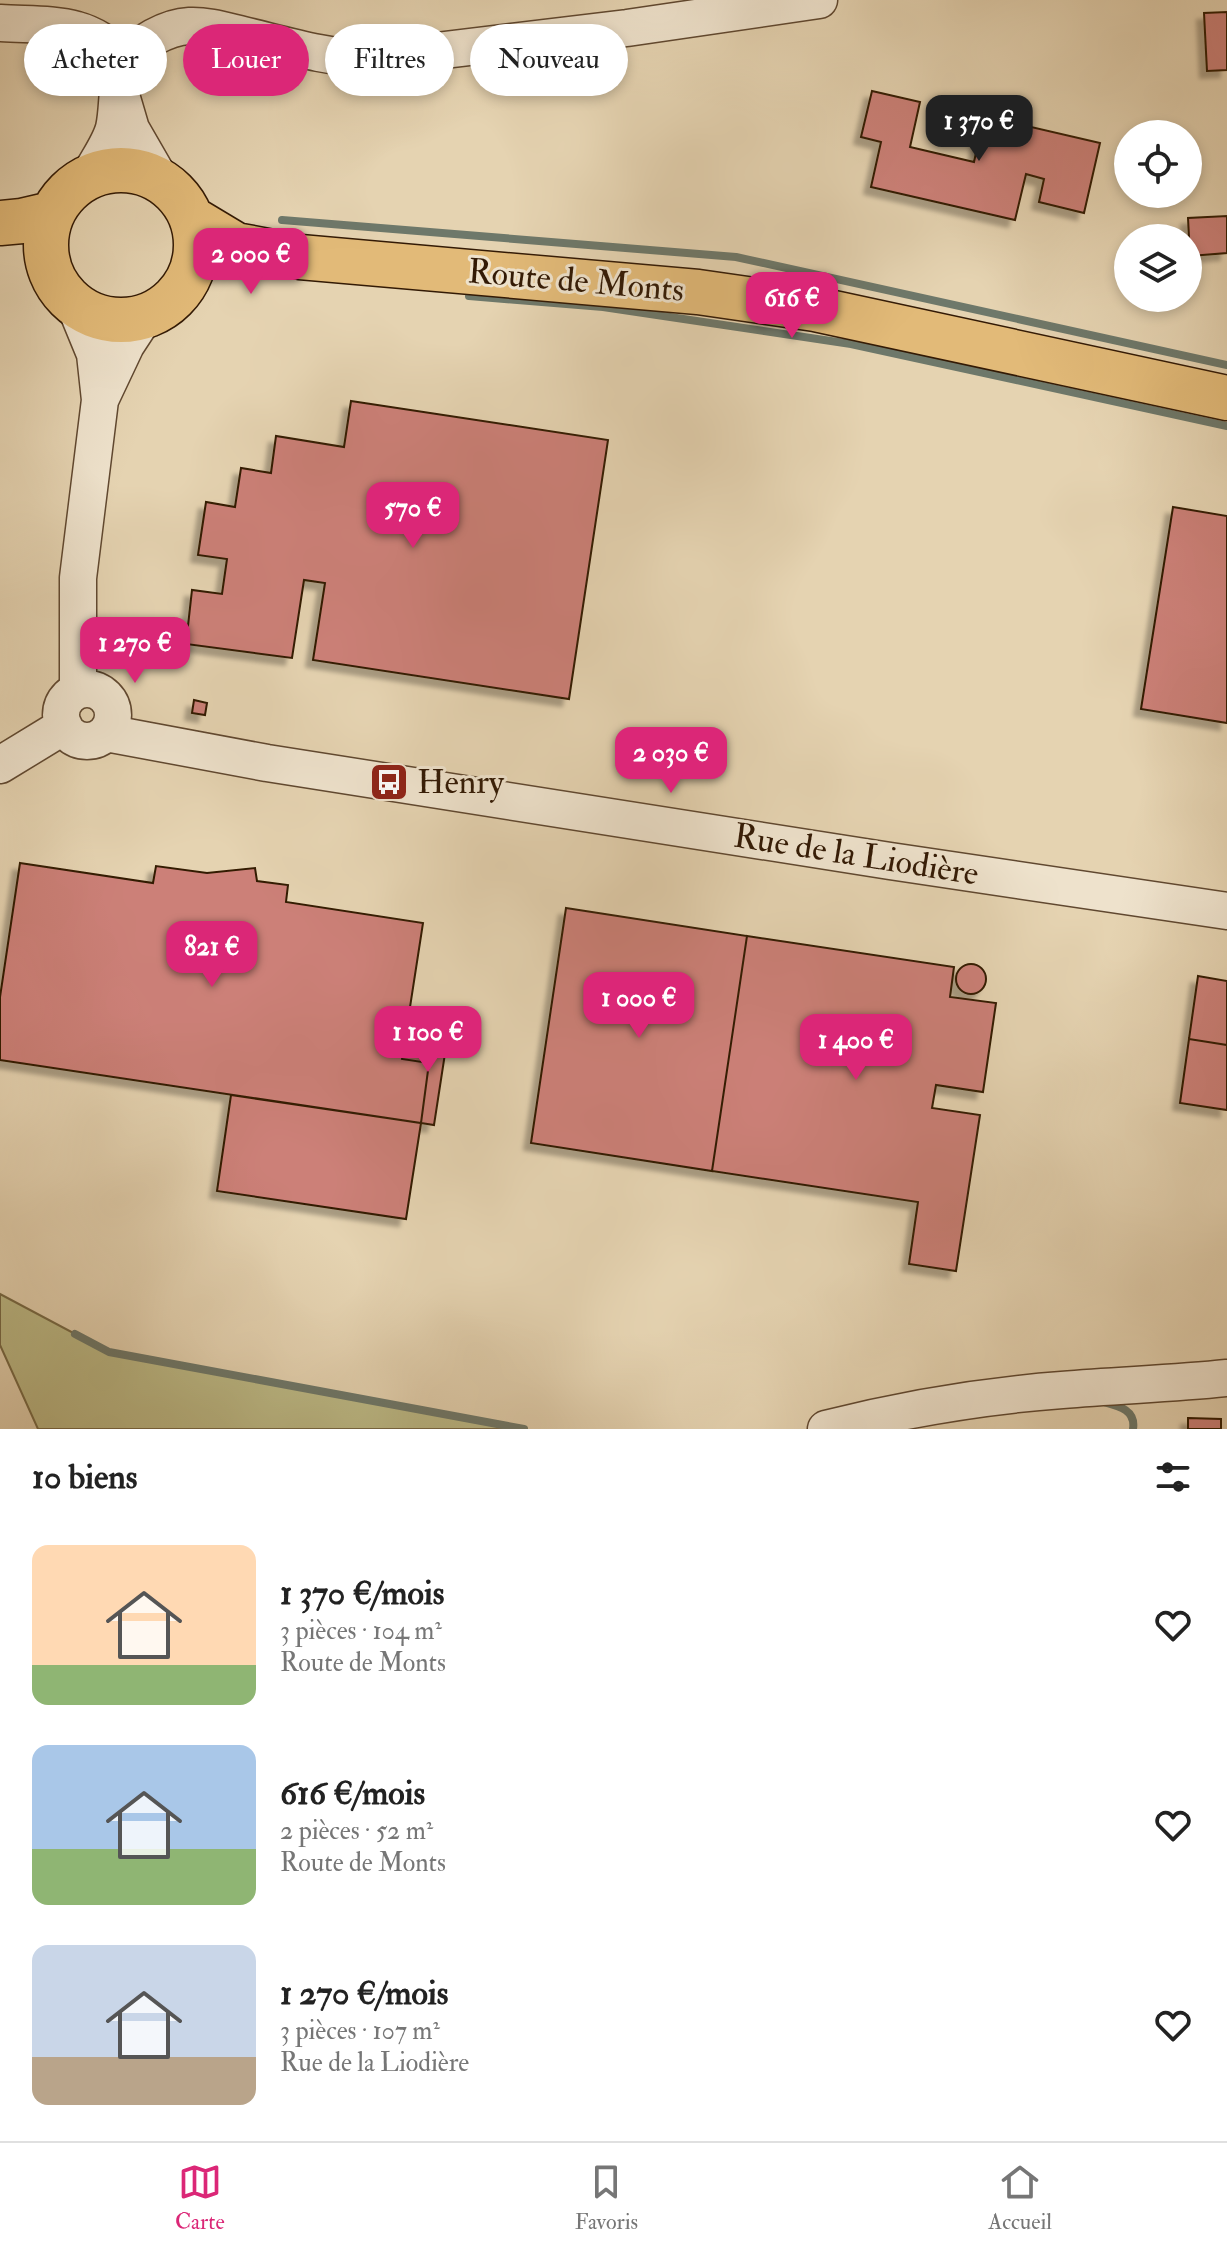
<!DOCTYPE html>
<html lang="fr">
<head>
<meta charset="utf-8">
<style>
	body { margin:0; font-family:"IM FELL Double Pica",serif; background:#f2f2f2; color:#222; height:100vh; display:flex; flex-direction:column; font-size:30px; white-space:nowrap }
	* { box-sizing:border-box; margin:0 }
	p { font-size:26px; color:#767676 }
	.icon { flex:none; width:44px; height:44px; fill:none; stroke:currentColor; stroke-width:2; stroke-linecap:round; stroke-linejoin:round }
	.map { position:relative; height:1429px; overflow:hidden }
	.sheet { display:flex; flex-direction:column; background:#fff; flex:1 }
	.sheet>* { flex:none }
	.hud { position:absolute; left:24px; top:24px; width:800px; height:72px; display:flex; gap:16px }
	.fabs { position:absolute; left:1114px; top:120px; display:grid; gap:16px }
	.fabs a { display:grid; place-items:center; width:88px; height:88px; border-radius:50%; background:#fff; box-shadow:0 4px 12px #0003; font-size:40px }
	.price { position:absolute; translate:-50% -68px; padding:0 18px; border-radius:16px; background:#db2777; color:#fff; font-size:26px; line-height:52px; filter:drop-shadow(0 2px 4px #0008) }
	.price::after { content:''; position:absolute; left:50%; top:48px; width:24px; height:18px; margin-left:-12px; background:inherit; clip-path:polygon(0 0,100% 0,50% 100%) }
	.price.selected { background:#222; color:#fff }
	ul { padding:0; list-style:none }
	li { display:flex; align-items:center; gap:24px; height:200px; padding:0 32px }
	li span { display:grid; place-items:center; flex:none; width:224px; height:160px; border-radius:16px; color:#555 }
	li>.icon { margin-inline-start:auto }
	span .icon { width:96px; height:96px; fill:#fffc; stroke-width:1 }
	li b { font-size:34px }
	h2 { display:flex; justify-content:space-between; align-items:center; height:96px; padding:0 32px; font-size:34px }
	.chip { padding:0 28px; border-radius:36px; background:#fff; box-shadow:0 4px 12px #0003; font-size:28px; line-height:72px }
	.chip.selected { background:#db2777; color:#fff }
	.dock { display:flex; justify-content:space-around; align-items:center; height:112px; border-top:2px solid #e0e0e0; background:#fff; font-size:22px; color:#767676 }
	.dock a { display:grid; justify-items:center; gap:4px }
	.dock .selected { color:#db2777 }
	.map>svg:first-child { display:block }
</style>
</head>
<body>
<div class="map">
<svg width="1227" height="1429" viewBox="0 0 1227 1429">
	<defs>
		<filter id="shadow"><feDropShadow dx="-7" dy="7" stdDeviation="2" flood-color="#0004"/></filter>
	</defs>
	<rect width="100%" height="100%" fill="#e5d3b1"/>
	<filter id="stains"><feTurbulence type="fractalNoise" baseFrequency=".0025" numOctaves="4"/><feColorMatrix values="0 0 0 0 .2 0 0 0 0 .09 0 0 0 0 .02 0 0 0 .5 -.17"/></filter>
	<radialGradient id="worn" r=".72"><stop offset=".6" stop-color="#630" stop-opacity="0"/><stop offset="1" stop-color="#630" stop-opacity=".3"/></radialGradient>
	<path fill="#bcba87" stroke="#786a46" stroke-width="2" d="M0,1294L109,1352L524,1429H38L0,1345Z"/>
	<g fill="none" stroke-linecap="round" stroke-linejoin="round">
		<path stroke="#6e786a" stroke-width="8" d="M282,220L736,257L1227,365
			M469,296L603,307L851,344L1227,426
			M75,1334L109,1352L524,1429
			M1104,1402C1119,1406 1136,1410 1133,1429"/>
	</g>
	<path fill="#cc8078" stroke="#331a05" stroke-width="2" filter="url(#shadow)" d="M1227,12V70L1207,71L1204,13Z
		M872,91L920,102L910,147L974,162L984,116L1100,143L1084,213L1039,202L1044,179L1026,174L1015,220L871,187L881,142L861,137Z
		M1227,216V253L1190,256L1188,218Z
		M351,401L608,440L569,699L313,660L325,583L304,580L292,658L186,644L192,590L222,594L227,559L198,555L206,502L235,507L241,468L271,473L276,436L344,447Z
		M1173,507L1227,516V723L1141,709Z
		M194,700L207,703L205,715L192,713Z
		M20,863L153,883L156,866L207,873L255,868L257,881L288,885L286,902L423,923L402,1059L429,1063L421,1123L0,1060V997Z
		M566,908L747,936L712,1171L531,1143Z
		M747,936L954,967L950,997L996,1003L983,1092L936,1085L932,1108L980,1115L956,1271L909,1264L918,1202L712,1171Z
		M956 979a15 15 0 1 1 30 0a15 15 0 1 1-30 0Z
		M1198,976L1227,981V1045L1189,1039Z
		M1189,1039L1227,1045V1110L1180,1103Z
		M405,1040L446,1047L434,1125L421,1123L429,1063L402,1059Z
		M231,1095L421,1123L406,1219L217,1191Z
		M1188,1418L1221,1419V1429H1188Z"/>
	<g fill="none" stroke-linecap="round" stroke-linejoin="round">
		<g stroke="#604830" stroke-width="39">
			<path id="minor" d="M0,23C25,25 53,23 77,30C96,35 112,48 127,59
				M121,95L131,129L161,181
				M89,177C97,161 110,144 114,128C119,106 115,81 126,61C137,43 168,27 189,26C207,25 226,31 243,35C285,45 327,58 370,59L627,28L819,0
				M74,303L95,354L100,400L78,578V690
				M100,400L126,345L145,316
				M61 715a26 26 0 1 1 52 0a26 26 0 1 1-52 0Z
				M106,733L267,763L890,861L1227,911
				M0,765L64,726
				M826,1429C904,1409 982,1396 1062,1390C1117,1385 1172,1384 1227,1378"/>
		</g>
		<g stroke="#331a05" stroke-width="47">
			<path id="major" d="M46 245a75 75 0 1 1 150 0a75 75 0 1 1-150 0Z
				M191,218L236,245L300,257L698,292L815,309L1227,398
				M0,223L22,221L52,214"/>
		</g>
		<use href="#minor" stroke="#eee2cc" stroke-width="36"/>
		<use href="#major" stroke="#e2ba78" stroke-width="44"/>
	</g>
	<defs>
		<g id="bus-square" transform="scale(2)"><rect x="-9" y="-9" width="18" height="18" rx="4" fill="#8f2418" stroke="#eee2cc"/><path d="M-5-6H5V4H4V6H2V4H-2V6H-4V4H-5ZM-3.5-4V0h7V-4ZM-3.5 1.2v1.5H-2V1.2ZM2 1.2v1.5H3.5V1.2Z" fill="#fff"/></g>
	</defs>
	<g fill-rule="evenodd">
		<use href="#bus-square" x="389" y="782"/>
	</g>
	<g text-anchor="middle" dominant-baseline="central" stroke-width="6" stroke-linejoin="round" paint-order="stroke">
		<g font-size="34" fill="#331a05" stroke="#eee2cc">
			<text transform="translate(576 281) rotate(5)">Route de Monts</text>
			<text transform="translate(856 855) rotate(9)">Rue de la Liodière</text>
		</g>
		<g font-size="34" fill="#331a05" stroke="#eee2cc" text-anchor="start">
			<text x="417" y="782">Henry</text>
		</g>
	</g>
	<rect width="100%" height="100%" filter="url(#stains)"/>
	<rect width="100%" height="100%" fill="url(#worn)"/>
</svg>
<div class="fabs">
<a><svg class="icon" aria-label="locate" viewBox="0 0 24 24"><circle cx="12" cy="12" r="6"/><path d="M12 2v4M12 18v4M2 12h4M18 12h4"/></svg></a>
<a><svg class="icon" aria-label="layers" viewBox="0 0 24 24"><path d="M12 4l9 5-9 5-9-5zM3 14l9 5 9-5"/></svg></a>
</div>
<b class="price selected" style="left:979px;top:163px">1 370 €</b>
<b class="price" style="left:251px;top:296px">2 000 €</b>
<b class="price" style="left:792px;top:340px">616 €</b>
<b class="price" style="left:413px;top:550px">570 €</b>
<b class="price" style="left:135px;top:685px">1 270 €</b>
<b class="price" style="left:671px;top:795px">2 030 €</b>
<b class="price" style="left:212px;top:989px">821 €</b>
<b class="price" style="left:639px;top:1040px">1 000 €</b>
<b class="price" style="left:428px;top:1074px">1 100 €</b>
<b class="price" style="left:856px;top:1082px">1 400 €</b>
<div class="hud">
<a class="chip">Acheter</a>
<a class="chip selected">Louer</a>
<a class="chip">Filtres</a>
<a class="chip">Nouveau</a>
</div>
</div>
<section class="sheet">
<h2>10 biens<svg class="icon" aria-label="filters" viewBox="0 0 24 24"><path d="M4 7h16M4 17h16"/><circle cx="9" cy="7" r="2"/><circle cx="15" cy="17" r="2"/></svg></h2>
<ul>
<li><span style="background:linear-gradient(#ffd9b3 75%,#8fb573 0)"><svg class="icon" aria-label="home" viewBox="0 0 24 24"><path d="M3 11l9-7 9 7M6 9v11h12V9"/></svg></span><div><b>1 370 €/mois</b><p>3 pièces · 104 m²</p><p>Route de Monts</p></div><svg class="icon" aria-label="heart" viewBox="0 0 24 24"><path d="M12 20l-8-8c-3-5 5-10 8-4 3-6 11-1 8 4z"/></svg></li>
<li><span style="background:linear-gradient(#a9c7e8 65%,#8fb573 0)"><svg class="icon" aria-label="home" viewBox="0 0 24 24"><path d="M3 11l9-7 9 7M6 9v11h12V9"/></svg></span><div><b>616 €/mois</b><p>2 pièces · 52 m²</p><p>Route de Monts</p></div><svg class="icon" aria-label="heart" viewBox="0 0 24 24"><path d="M12 20l-8-8c-3-5 5-10 8-4 3-6 11-1 8 4z"/></svg></li>
<li><span style="background:linear-gradient(#c9d6e8 70%,#b9a48a 0)"><svg class="icon" aria-label="home" viewBox="0 0 24 24"><path d="M3 11l9-7 9 7M6 9v11h12V9"/></svg></span><div><b>1 270 €/mois</b><p>3 pièces · 107 m²</p><p>Rue de la Liodière</p></div><svg class="icon" aria-label="heart" viewBox="0 0 24 24"><path d="M12 20l-8-8c-3-5 5-10 8-4 3-6 11-1 8 4z"/></svg></li>
</ul>
</section>
<nav class="dock">
<a class="selected"><svg class="icon" aria-label="map" viewBox="0 0 24 24"><path d="M3 6l6-2 6 2 6-2v14l-6 2-6-2-6 2zM9 4v14M15 6v14"/></svg>Carte</a>
<a><svg class="icon" aria-label="saved" viewBox="0 0 24 24"><path d="M7 4h10v16l-5-4-5 4z"/></svg>Favoris</a>
<a><svg class="icon" aria-label="home" viewBox="0 0 24 24"><path d="M3 11l9-7 9 7M6 9v11h12V9"/></svg>Accueil</a>
</nav>
</body>
</html>
